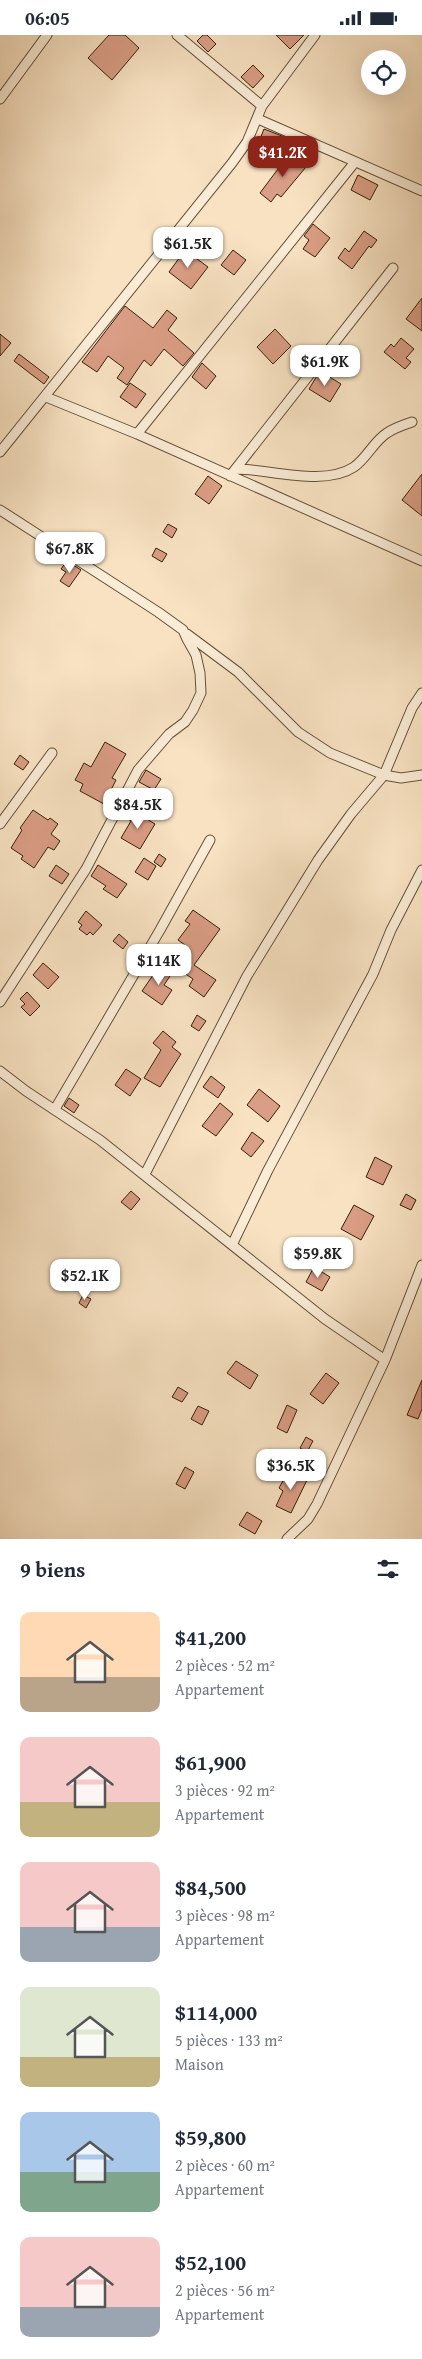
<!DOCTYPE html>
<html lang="fr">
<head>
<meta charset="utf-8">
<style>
	body { margin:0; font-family:"Gentium Book Plus",serif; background:#f6f6f7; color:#1f2937; height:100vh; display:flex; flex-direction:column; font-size:19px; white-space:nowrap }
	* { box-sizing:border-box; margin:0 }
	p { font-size:16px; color:#747a83 }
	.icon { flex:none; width:28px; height:28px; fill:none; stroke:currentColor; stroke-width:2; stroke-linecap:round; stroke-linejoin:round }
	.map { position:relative; height:1504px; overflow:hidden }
	.panel { display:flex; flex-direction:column; background:#fff; flex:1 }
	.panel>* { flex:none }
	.controls { position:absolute; left:361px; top:15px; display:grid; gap:10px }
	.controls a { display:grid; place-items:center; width:45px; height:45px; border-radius:50%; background:#fff; box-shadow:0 5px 20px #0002; font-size:25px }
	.price { position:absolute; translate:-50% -42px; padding:0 11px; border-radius:10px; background:#fff; color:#222; font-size:16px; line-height:32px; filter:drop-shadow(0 1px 2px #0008) }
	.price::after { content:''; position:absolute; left:50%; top:30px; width:15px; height:11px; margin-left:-8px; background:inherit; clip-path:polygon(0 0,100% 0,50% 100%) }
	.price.current { background:#8f2418; color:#fff }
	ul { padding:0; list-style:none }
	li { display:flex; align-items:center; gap:15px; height:125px; padding:0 20px }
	li span { display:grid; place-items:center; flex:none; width:140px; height:100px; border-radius:10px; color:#555 }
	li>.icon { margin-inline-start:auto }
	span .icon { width:60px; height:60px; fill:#fffc; stroke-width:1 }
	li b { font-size:21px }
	h2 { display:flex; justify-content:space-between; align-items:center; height:60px; padding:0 20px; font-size:21px }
	.status { display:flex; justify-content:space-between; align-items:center; height:35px; padding:0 25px; background:#fff; direction:ltr }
	.status svg { height:14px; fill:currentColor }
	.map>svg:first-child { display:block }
</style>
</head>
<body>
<div class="status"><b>06:05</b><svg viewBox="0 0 49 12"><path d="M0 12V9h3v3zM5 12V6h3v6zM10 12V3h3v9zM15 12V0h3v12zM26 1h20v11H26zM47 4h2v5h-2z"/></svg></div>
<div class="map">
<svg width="422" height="1504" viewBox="0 0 422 1504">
	<rect width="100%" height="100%" fill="#f8e2c2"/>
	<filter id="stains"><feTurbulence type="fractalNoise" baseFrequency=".004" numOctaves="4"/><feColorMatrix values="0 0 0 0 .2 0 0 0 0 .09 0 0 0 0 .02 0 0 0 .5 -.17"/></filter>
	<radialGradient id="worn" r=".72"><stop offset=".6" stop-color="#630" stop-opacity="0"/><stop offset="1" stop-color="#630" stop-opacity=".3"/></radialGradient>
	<path fill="#da9d85" stroke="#352107" d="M109,0H125L139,13L112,45L88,23Z
		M203,0H207L216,9L208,17L197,6Z
		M276,0H304L290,14Z
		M253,30L264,41L253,53L241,42Z
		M264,94L287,103L282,114L260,104Z
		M290,118L306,132L281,162L277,159L271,167L260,158Z
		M358,140L378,150L370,165L351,155Z
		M313,189L330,203L315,222L303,214L309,205L304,201Z
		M364,196L377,205L371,213L369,211L352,234L338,223L345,213L349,217Z
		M185,215L208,232L191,254L169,237Z
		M233,215L246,225L234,240L221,230Z
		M422,263V296L406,284Z
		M125,271L153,293L167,275L177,283L168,295L194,318L183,331L164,314L151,331L144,325L127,350L117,343L124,333L108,321L97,337L82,327Z
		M275,294L291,311L273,329L257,312Z
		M0,299L11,308L0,321Z
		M401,303L414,314L406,323L411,327L405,334L384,317L391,309L394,312Z
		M19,319L49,342L44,349L14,326Z
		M202,328L216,341L206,354L192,342Z
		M320,336L341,349L330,367L309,354Z
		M130,348L146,359L136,373L120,362Z
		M422,439V481L402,465Z
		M208,441L222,451L209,469L195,459Z
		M168,489L177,494L172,503L163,497Z
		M156,513L167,519L162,527L152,521Z
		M67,526L81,535L69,552L60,546L66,537L61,534Z
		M105,707L126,719L112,743L116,745L104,769L80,756L83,749L75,745L84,728L91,732Z
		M20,720L29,727L23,735L14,729Z
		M146,735L161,744L154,755L139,747Z
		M33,775L48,785L50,783L58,789L51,799L60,806L54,815L48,812L34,833L21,824L23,821L11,813L22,795L20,793Z
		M134,776L155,789L140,814L121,803L131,786L128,784Z
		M159,819L166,824L161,832L154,827Z
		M144,823L156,831L148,845L135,837Z
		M56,830L69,839L62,849L49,841Z
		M98,830L127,849L117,863L103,854L106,851L91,841Z
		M193,875L220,894L194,930L216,945L204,962L189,951L193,944L172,930L185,910L178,905L190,889L185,886Z
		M86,876L102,890L93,900L90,897L87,900L79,894L82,890L78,887Z
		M119,899L128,907L123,914L113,906Z
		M43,928L59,942L48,954L33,940Z
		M160,930L172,938L164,950L172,955L162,970L142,956Z
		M27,957L40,971L30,981L21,972L25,969L20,964Z
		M197,980L206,986L199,996L191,991Z
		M163,996L176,1007L172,1012L181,1019L160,1052L144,1043L161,1015L153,1008Z
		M126,1034L141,1044L130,1061L115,1050Z
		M211,1041L225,1052L218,1063L203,1052Z
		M259,1054L280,1071L268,1087L247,1070Z
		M69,1063L79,1070L74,1078L64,1071Z
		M220,1068L233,1079L216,1101L202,1091Z
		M252,1097L264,1106L251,1122L241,1114Z
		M375,1122L392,1131L383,1150L366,1142Z
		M131,1156L140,1164L131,1175L121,1167Z
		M406,1159L416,1165L411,1175L400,1170Z
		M354,1170L374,1181L361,1205L341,1194Z
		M314,1232L330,1242L322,1256L306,1247Z
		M83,1260L91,1264L86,1273L79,1268Z
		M236,1326L258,1340L250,1354L227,1338Z
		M326,1338L339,1348L323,1369L310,1359Z
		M422,1345V1374L418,1384L407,1380Z
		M178,1352L188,1358L182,1367L172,1362Z
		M287,1370L297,1375L287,1398L277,1393Z
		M198,1371L209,1376L202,1390L191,1384Z
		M306,1402L313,1406L307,1417L300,1413Z
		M185,1432L194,1437L185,1454L176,1449Z
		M289,1435L307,1445L291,1478L276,1471L283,1456L279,1453Z
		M247,1477L262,1486L255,1499L239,1490Z"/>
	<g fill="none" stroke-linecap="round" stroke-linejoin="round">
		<g stroke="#665136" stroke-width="11">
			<path id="minor" d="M0,64L47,0
				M262,71L315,0
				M258,84L422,156
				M46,362L137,399L422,526
				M137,399L355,127
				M0,417L232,128L247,107L262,71L177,0
				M236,434C270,434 324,452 354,432C367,423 374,406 387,398C394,393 403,390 412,387
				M230,441L393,233
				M0,475L158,577L183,595L187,604L196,620L200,638L201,658L193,675L185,687L169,699L138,735L86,834L0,967
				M187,599L238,637L298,697L330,718L384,740L401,743L422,740
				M0,789L52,718
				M0,1036L26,1056L100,1105L325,1284L385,1325
				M55,1074L160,895L210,805
				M145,1139L247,941L318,825L351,779L384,740L412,673L422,658
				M232,1210L268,1135L373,939L391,895L422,835
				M287,1504L308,1484L317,1469L385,1325L422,1230"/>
		</g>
		<use href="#minor" stroke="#faecd7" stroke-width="9"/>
	</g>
	<rect width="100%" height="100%" filter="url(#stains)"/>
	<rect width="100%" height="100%" fill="url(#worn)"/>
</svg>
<div class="controls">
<a><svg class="icon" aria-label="locate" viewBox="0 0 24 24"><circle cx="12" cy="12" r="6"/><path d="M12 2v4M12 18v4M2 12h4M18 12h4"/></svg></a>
</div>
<b class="price current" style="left:283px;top:143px">$41.2K</b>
<b class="price" style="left:188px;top:234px">$61.5K</b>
<b class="price" style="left:325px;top:352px">$61.9K</b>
<b class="price" style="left:70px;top:539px">$67.8K</b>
<b class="price" style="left:138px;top:795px">$84.5K</b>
<b class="price" style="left:159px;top:951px">$114K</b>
<b class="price" style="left:318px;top:1244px">$59.8K</b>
<b class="price" style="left:85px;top:1266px">$52.1K</b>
<b class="price" style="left:291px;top:1456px">$36.5K</b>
</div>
<section class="panel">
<h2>9 biens<svg class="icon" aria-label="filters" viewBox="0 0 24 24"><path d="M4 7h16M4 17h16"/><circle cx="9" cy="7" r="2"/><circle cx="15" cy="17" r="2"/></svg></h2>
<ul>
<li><span style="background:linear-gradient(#ffd9b3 65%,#b9a48a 0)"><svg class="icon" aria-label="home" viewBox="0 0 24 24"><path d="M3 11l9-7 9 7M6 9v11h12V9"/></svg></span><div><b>$41,200</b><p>2 pièces · 52 m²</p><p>Appartement</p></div></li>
<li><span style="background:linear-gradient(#f6c9c9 65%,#c2b280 0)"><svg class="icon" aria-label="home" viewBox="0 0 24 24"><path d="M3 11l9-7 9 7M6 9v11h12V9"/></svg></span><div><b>$61,900</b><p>3 pièces · 92 m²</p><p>Appartement</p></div></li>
<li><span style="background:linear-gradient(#f6c9c9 65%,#9aa5b1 0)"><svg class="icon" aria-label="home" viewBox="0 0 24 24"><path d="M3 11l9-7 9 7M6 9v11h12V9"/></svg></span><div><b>$84,500</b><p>3 pièces · 98 m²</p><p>Appartement</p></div></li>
<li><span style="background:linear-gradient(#dfe7d0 70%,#c2b280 0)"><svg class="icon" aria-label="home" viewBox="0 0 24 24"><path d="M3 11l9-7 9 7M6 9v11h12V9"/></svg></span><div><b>$114,000</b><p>5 pièces · 133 m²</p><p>Maison</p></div></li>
<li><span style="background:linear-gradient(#a9c7e8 60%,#7fa58c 0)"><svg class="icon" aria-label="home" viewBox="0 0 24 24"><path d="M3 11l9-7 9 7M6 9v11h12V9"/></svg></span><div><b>$59,800</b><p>2 pièces · 60 m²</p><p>Appartement</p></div></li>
<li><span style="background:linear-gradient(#f6c9c9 70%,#9aa5b1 0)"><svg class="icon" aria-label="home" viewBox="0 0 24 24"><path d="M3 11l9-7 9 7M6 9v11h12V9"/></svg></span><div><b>$52,100</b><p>2 pièces · 56 m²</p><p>Appartement</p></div></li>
</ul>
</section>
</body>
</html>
